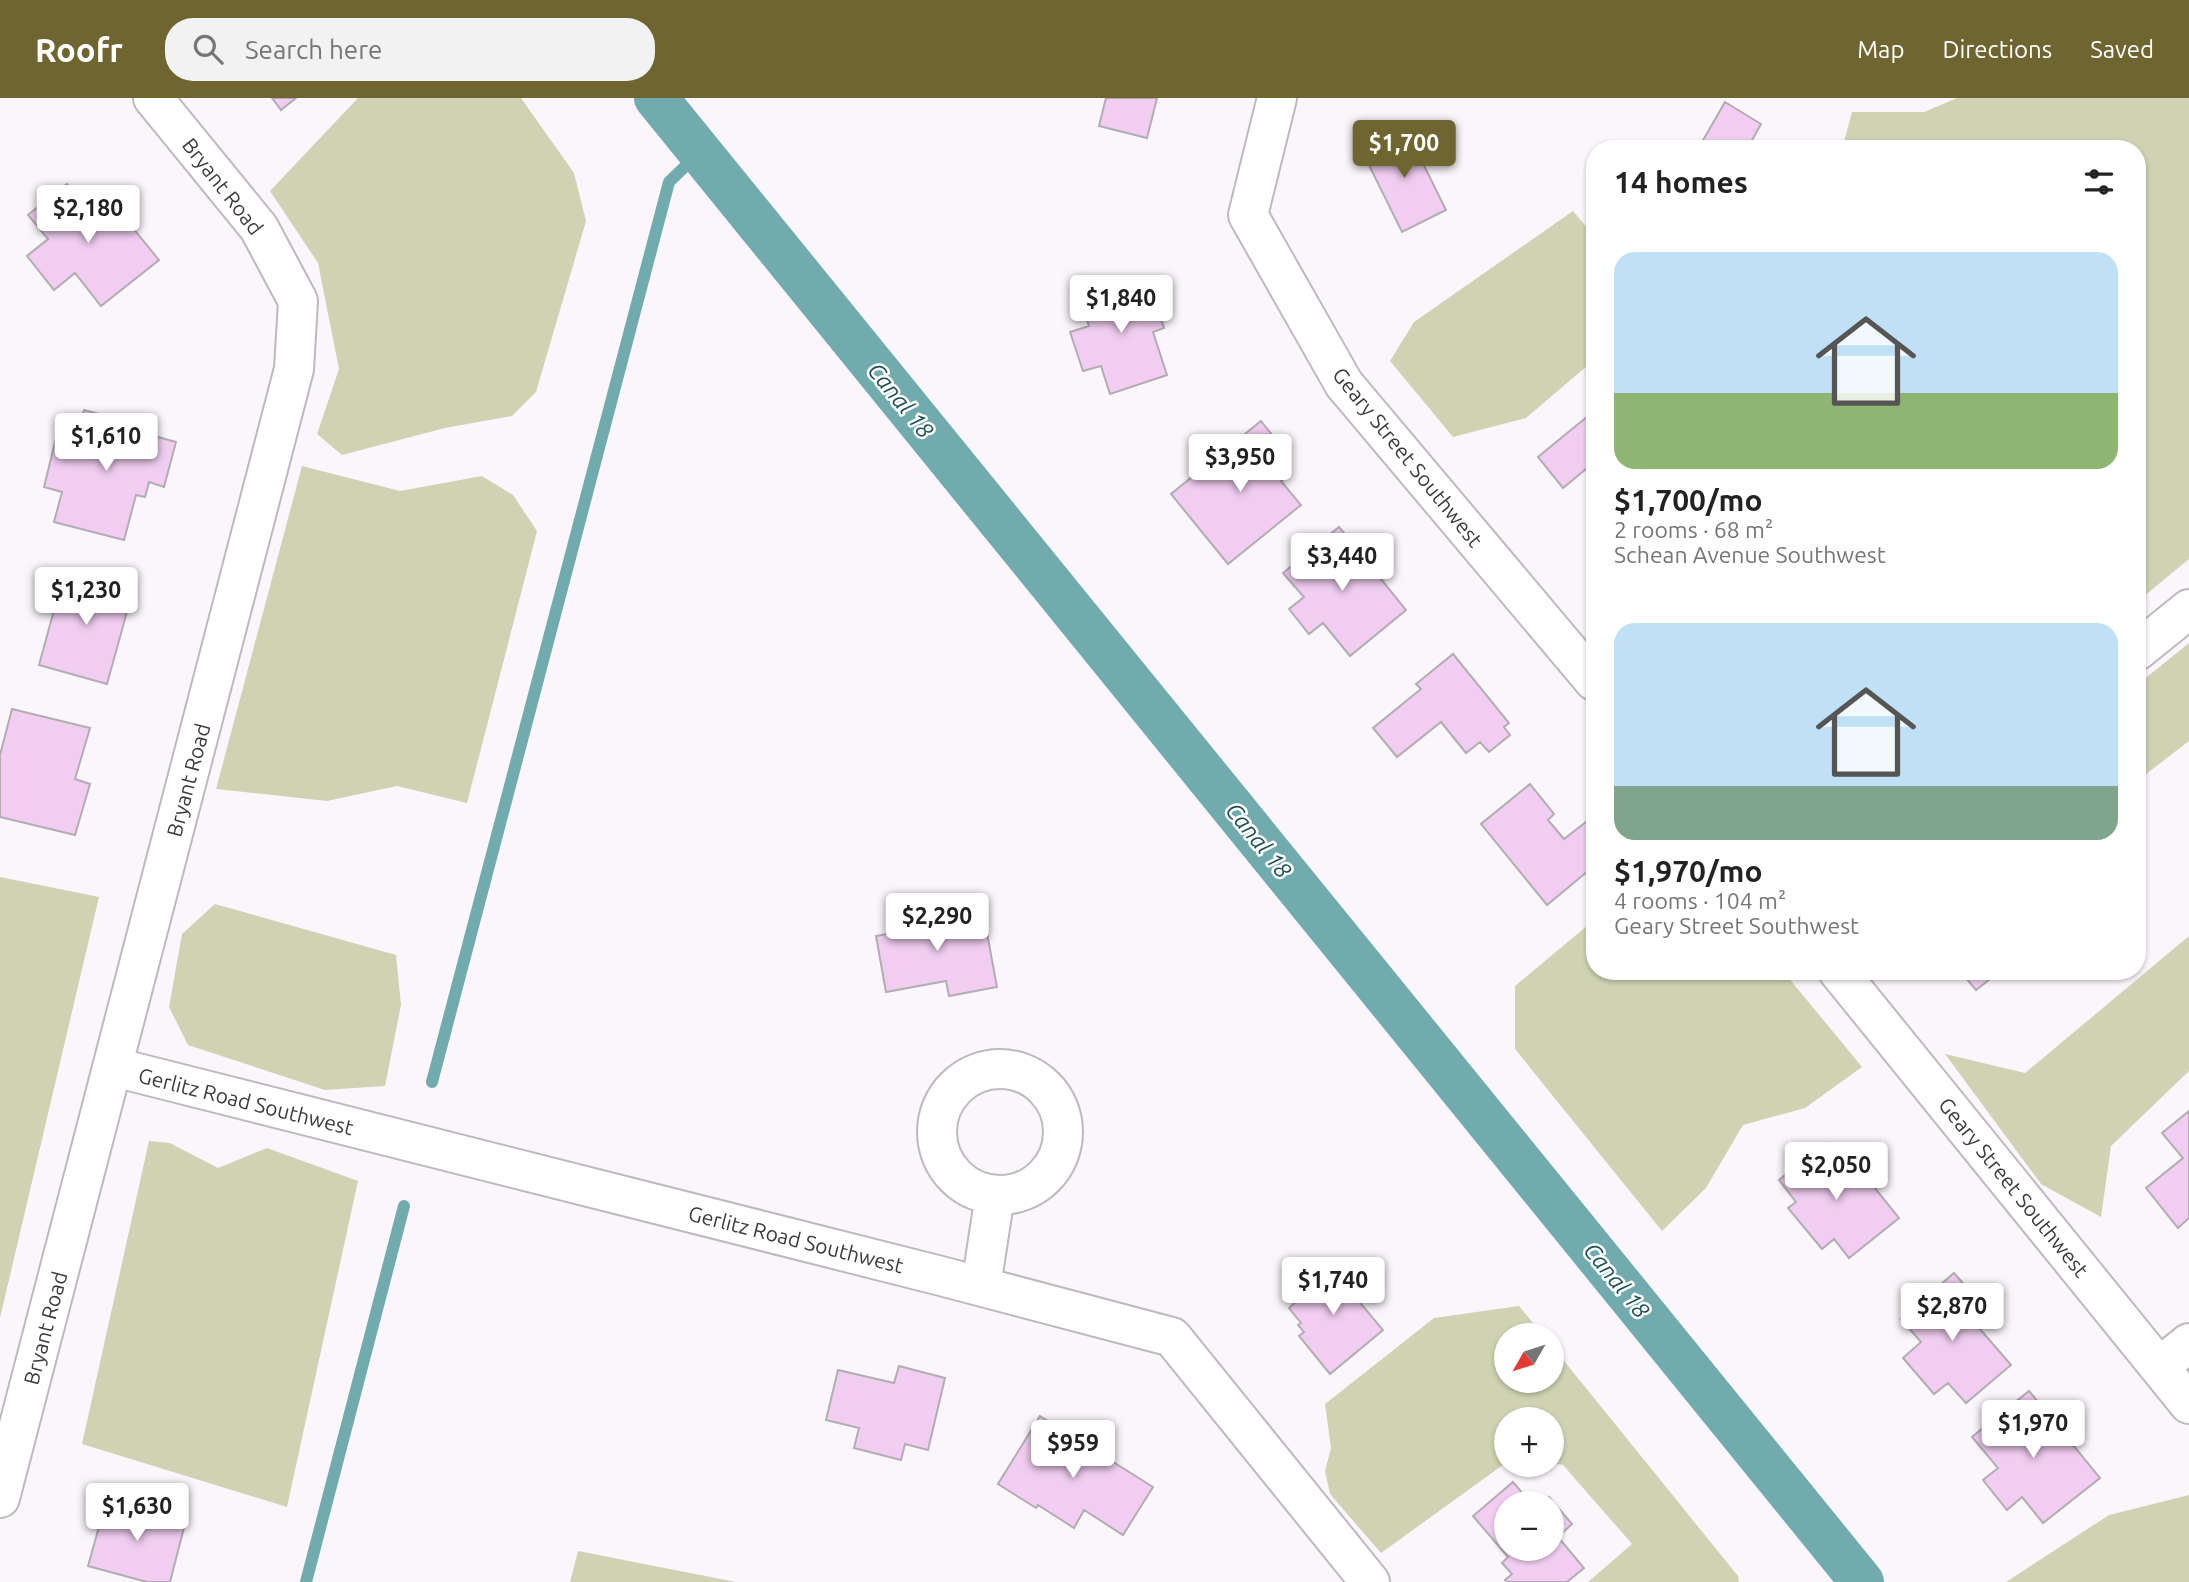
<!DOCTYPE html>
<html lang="en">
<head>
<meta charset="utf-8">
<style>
	body { margin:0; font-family:Ubuntu,sans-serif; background:#f2f2f2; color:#222; height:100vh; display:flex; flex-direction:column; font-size:26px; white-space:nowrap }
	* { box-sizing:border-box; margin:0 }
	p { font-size:23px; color:#767676 }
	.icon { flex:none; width:38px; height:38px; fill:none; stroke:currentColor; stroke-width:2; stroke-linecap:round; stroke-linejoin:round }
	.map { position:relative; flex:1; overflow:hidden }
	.drawer { position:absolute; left:1586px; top:42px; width:560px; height:840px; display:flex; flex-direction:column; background:#fff; border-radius:28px; box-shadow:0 2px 5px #0004 }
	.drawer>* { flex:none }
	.needle { width:46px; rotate:231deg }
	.tools { position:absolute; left:1494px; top:1225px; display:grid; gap:14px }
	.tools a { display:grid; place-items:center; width:70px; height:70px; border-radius:50%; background:#fff; box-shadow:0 2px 5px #0004; font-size:35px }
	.price { position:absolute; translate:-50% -60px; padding:0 16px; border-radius:7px; background:#fff; color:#222; font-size:23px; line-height:46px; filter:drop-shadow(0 2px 4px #0008) }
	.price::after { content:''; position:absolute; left:50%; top:42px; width:21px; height:16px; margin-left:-10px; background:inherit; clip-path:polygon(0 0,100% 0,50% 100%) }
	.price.selected { background:#6e6531; color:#fff }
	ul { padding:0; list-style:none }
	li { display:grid; align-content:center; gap:14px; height:371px; padding:0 28px }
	li span { display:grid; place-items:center; height:217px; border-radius:21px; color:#555 }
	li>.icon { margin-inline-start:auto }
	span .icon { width:126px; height:126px; fill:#fffc; stroke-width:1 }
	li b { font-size:30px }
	h2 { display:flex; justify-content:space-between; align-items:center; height:84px; padding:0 28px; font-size:30px }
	header { display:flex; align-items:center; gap:42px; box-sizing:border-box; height:98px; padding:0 35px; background:#6e6531; color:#fff }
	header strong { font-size:33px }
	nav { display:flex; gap:38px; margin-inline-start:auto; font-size:24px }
	.search { width:490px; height:63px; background:#f2f2f2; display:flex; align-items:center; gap:18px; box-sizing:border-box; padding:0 24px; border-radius:28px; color:#767676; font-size:26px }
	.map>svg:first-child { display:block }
</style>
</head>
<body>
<header>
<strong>Roofr</strong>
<div class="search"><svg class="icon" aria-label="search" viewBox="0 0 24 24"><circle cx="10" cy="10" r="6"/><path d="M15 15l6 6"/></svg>Search here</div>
<nav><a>Map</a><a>Directions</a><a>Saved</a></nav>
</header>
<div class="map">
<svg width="2189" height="1484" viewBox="0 0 2189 1484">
	<rect width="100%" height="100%" fill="#fbf6fb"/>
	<path fill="#cfd3b3" d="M358,0H521L574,75L586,123L536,294L512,318L445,330L342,357L317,336L339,271L318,165L270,93Z
		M1957,0H2189V461L2137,504V51H1842L1852,14H1924Z
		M1573,113L1594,138V262L1526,320L1453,339L1390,263L1414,224Z
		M302,368L400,393L482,378L513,397L537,433L467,705L397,688L327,703L216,691Z
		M2189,545V643L2137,683V587Z
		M0,779L99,799L0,1220Z
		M215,806L396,857L401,907L385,988L325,992L188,947L169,909L182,836Z
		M1594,822V873H1783L1862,969L1805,1010L1743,1027L1706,1090L1662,1133L1515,951V888Z
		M2189,838V973L2111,1048L2101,1119L2041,1086L1945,956L2025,975Z
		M149,1043L170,1045L218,1070L267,1050L358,1083L287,1409L82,1346Z
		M1519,1208L1543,1237H1507V1283H1552V1248L1738,1478L1739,1484H1588L1632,1446L1563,1367L1552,1365V1321H1507V1364L1381,1455L1330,1396L1325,1373L1331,1350L1325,1306L1434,1220Z
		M2189,1397V1484H2006L2109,1417Z
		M578,1453L736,1484H570Z"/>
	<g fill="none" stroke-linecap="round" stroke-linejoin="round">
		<path stroke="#72abae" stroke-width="12" d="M432,984L669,84L700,54
			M306,1484L404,1108"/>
		<path stroke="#72abae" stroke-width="44" d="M656,0L1862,1484"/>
	</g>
	<path fill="#f1cef1" stroke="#b1adb1" stroke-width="2" d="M272,0H296L281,12Z
		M1106,0H1157L1147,40L1099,28Z
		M1725,4L1761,26L1747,51H1698Z
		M1406,31L1446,112L1402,134L1362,53Z
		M67,86L84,106L93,99L123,118L159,162L101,208L75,175L54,192L27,158L48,141L28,117Z
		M1147,178L1164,230L1153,234L1167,277L1110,296L1101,268L1083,273L1070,234L1089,228L1079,200Z
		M84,312L148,329L147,336L176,344L164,389L149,384L145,399L136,397L124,442L54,424L62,394L44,389L56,340L75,345Z
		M1594,313V382L1586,371L1563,390L1538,359Z
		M1261,323L1289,358L1280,366L1289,376L1281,383L1301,407L1228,466L1171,396Z
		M1339,429L1406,512L1350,558L1323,525L1309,536L1289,511L1304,499L1283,475Z
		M65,472L133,492L107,586L39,567Z
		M1453,556L1509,625L1504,629L1510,637L1489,654L1480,644L1466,655L1441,624L1397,659L1373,630L1421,591L1416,586Z
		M12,611L90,630L75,681L90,686L75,737L0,719V657Z
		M1530,686L1554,716L1548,722L1564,741L1586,724L1594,735V768L1547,807L1481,726Z
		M949,803L954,830L985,824L997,889L949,898L946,883L886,894L876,838L904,833L900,813Z
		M1960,873H1991L1987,877L1990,881L1976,892Z
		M2189,1013V1120L2178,1130L2146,1090L2183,1060L2162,1035Z
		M1825,1045L1841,1063L1844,1060L1862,1082L1866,1079L1899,1120L1849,1160L1834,1141L1822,1151L1788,1110L1796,1104L1779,1082Z
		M1300,1171L1313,1188L1333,1171L1343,1183L1357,1171L1371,1188L1356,1200L1383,1232L1330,1276L1299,1238L1304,1234L1298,1227L1301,1225L1289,1210L1300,1200L1285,1183Z
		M1954,1175L1980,1205L1967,1216L2011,1267L1966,1305L1948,1285L1934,1296L1903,1260L1921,1244L1901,1221Z
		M899,1268L945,1280L928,1352L905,1346L901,1362L854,1350L859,1330L826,1322L838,1272L894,1285Z
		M2029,1293L2100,1380L2043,1425L2022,1399L2007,1412L1983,1382L1998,1370L1972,1339Z
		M1040,1318L1153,1389L1123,1437L1084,1412L1074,1430L1038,1407L1036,1410L998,1386Z
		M1513,1384L1531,1405H1507V1451H1552V1405H1541L1549,1399L1572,1426L1558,1439L1584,1470L1567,1484H1507L1505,1482L1512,1476L1502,1465L1508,1459L1473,1418Z
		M107,1400L186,1422L170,1484H147L88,1468Z"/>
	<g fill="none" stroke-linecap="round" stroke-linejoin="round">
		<g stroke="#bdb9bd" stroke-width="42">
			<path id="street" d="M1277,0L1248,117L1344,286L1594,583
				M2137,553L2189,511
				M1838,873L2189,1306
				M114,969L941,1178L1172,1239L1370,1484
				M937 1034a63 63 0 1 1 126 0a63 63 0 1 1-126 0Z
				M981,1188L995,1097
				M2159,1269L2189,1245
				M0,1400L294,271L298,203L259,130L153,0"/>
		</g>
		<use href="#street" stroke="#fff" stroke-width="38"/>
	</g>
	<g text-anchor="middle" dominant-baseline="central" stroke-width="5" stroke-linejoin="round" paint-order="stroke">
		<g font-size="21" fill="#3c3b3c" stroke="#fff">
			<text transform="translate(223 88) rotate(52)">Bryant Road</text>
			<text transform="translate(1408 359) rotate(51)">Geary Street Southwest</text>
			<text transform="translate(188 682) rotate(-75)">Bryant Road</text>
			<text transform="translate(246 1003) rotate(14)">Gerlitz Road Southwest</text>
			<text transform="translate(2014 1089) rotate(51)">Geary Street Southwest</text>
			<text transform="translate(796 1141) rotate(14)">Gerlitz Road Southwest</text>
			<text transform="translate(45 1230) rotate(-75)">Bryant Road</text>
		</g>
		<g font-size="23" font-style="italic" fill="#1e5154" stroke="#fff">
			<text transform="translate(901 302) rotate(51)">Canal 18</text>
			<text transform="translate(1259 742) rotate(51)">Canal 18</text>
			<text transform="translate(1617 1182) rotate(51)">Canal 18</text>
		</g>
	</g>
</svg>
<div class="tools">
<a><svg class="needle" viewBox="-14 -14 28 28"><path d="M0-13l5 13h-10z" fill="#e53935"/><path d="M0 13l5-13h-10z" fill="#767676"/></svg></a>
<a>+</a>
<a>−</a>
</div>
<b class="price selected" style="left:1404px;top:82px">$1,700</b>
<b class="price" style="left:88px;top:147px">$2,180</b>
<b class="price" style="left:1121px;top:237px">$1,840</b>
<b class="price" style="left:106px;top:375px">$1,610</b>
<b class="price" style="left:1240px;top:396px">$3,950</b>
<b class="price" style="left:1342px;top:495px">$3,440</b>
<b class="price" style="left:86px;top:529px">$1,230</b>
<b class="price" style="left:937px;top:855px">$2,290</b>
<b class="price" style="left:1836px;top:1104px">$2,050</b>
<b class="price" style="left:1333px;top:1219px">$1,740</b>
<b class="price" style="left:1952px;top:1245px">$2,870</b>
<b class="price" style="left:2033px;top:1362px">$1,970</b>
<b class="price" style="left:1073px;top:1382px">$959</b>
<b class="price" style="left:137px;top:1445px">$1,630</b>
<section class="drawer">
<h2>14 homes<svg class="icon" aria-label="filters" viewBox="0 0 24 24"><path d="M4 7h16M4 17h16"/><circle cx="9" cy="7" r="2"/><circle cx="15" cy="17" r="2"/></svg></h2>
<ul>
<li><span style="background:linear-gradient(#bfe0f5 65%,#8fb573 0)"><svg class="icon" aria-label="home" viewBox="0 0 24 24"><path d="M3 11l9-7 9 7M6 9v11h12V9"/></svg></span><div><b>$1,700/mo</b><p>2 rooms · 68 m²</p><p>Schean Avenue Southwest</p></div></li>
<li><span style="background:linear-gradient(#bfe0f5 75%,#7fa58c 0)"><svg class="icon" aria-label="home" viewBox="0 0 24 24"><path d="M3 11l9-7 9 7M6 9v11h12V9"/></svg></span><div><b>$1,970/mo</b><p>4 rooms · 104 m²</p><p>Geary Street Southwest</p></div></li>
</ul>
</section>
</div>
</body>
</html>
